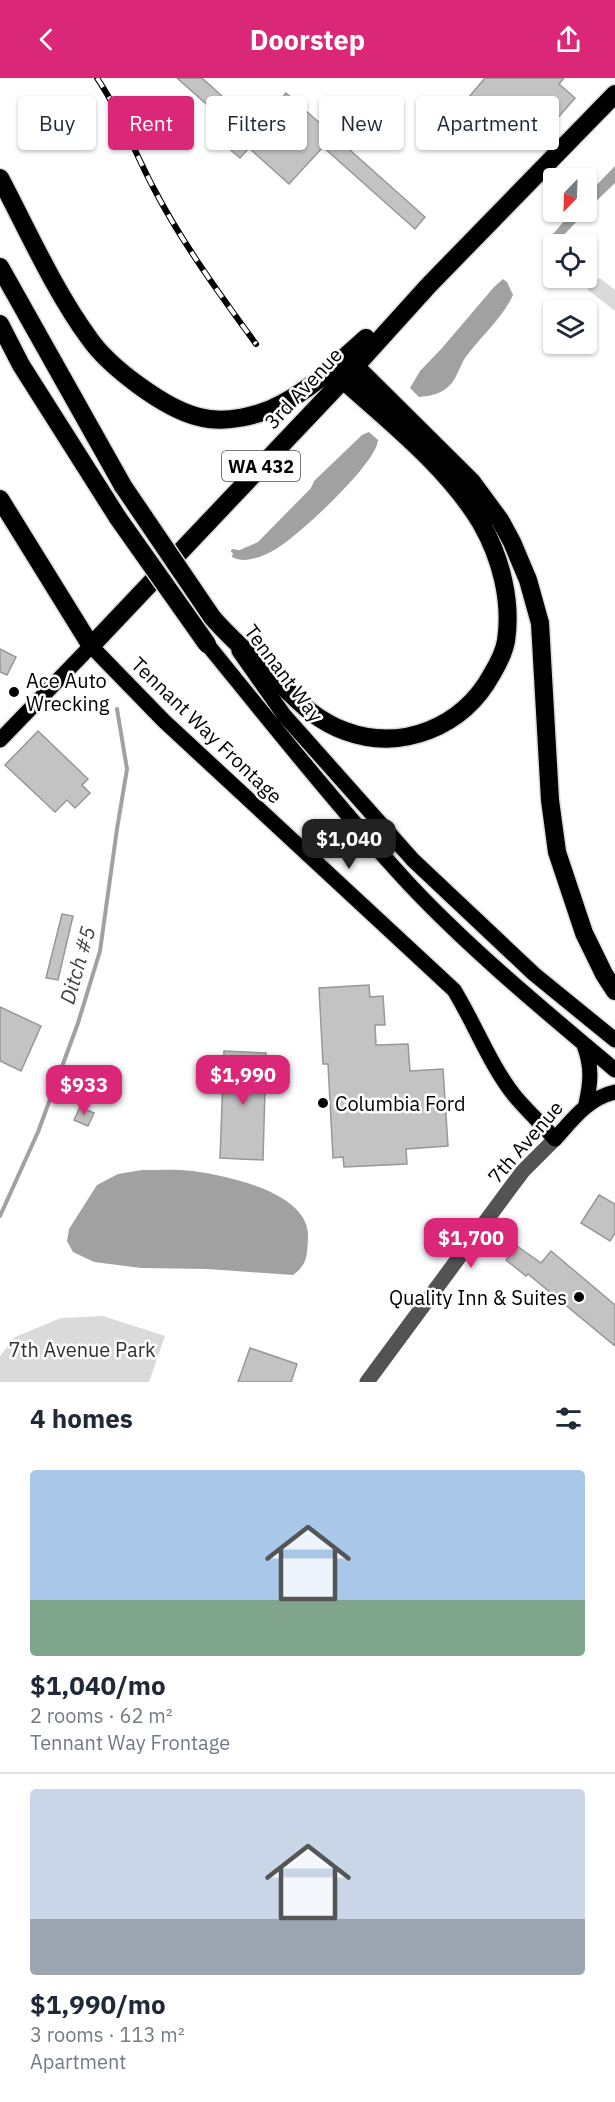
<!DOCTYPE html>
<html lang="en">
<head>
<meta charset="utf-8">
<style>
	body { margin:0; font-family:"IBM Plex Sans",sans-serif; background:#f6f6f7; color:#1f2937; height:100vh; display:flex; flex-direction:column; font-size:22px; white-space:nowrap }
	* { box-sizing:border-box; margin:0 }
	p { font-size:20px; color:#747a83 }
	.icon { flex:none; width:33px; height:33px; fill:none; stroke:currentColor; stroke-width:2; stroke-linecap:round; stroke-linejoin:round }
	.map { position:relative; height:1304px; overflow:hidden }
	.drawer { display:flex; flex-direction:column; background:#fff; flex:1 }
	.drawer>* { flex:none }
	.hud { position:absolute; left:18px; top:18px; width:579px; height:54px; display:flex; gap:12px }
	.needle { width:39px; rotate:203deg }
	.buttons { position:absolute; left:543px; top:90px; display:grid; gap:12px }
	.buttons a { display:grid; place-items:center; width:54px; height:54px; border-radius:6px; background:#fff; box-shadow:0 2px 4px #0004; font-size:30px }
	.price { position:absolute; translate:-50% -51px; padding:0 14px; border-radius:12px; background:#db2777; color:#fff; font-size:20px; line-height:39px; filter:drop-shadow(0 2px 3px #0008) }
	.price::after { content:''; position:absolute; left:50%; top:36px; width:18px; height:14px; margin-left:-9px; background:inherit; clip-path:polygon(0 0,100% 0,50% 100%) }
	.price.active { background:#222; color:#fff }
	ul { padding:0; list-style:none }
	li { display:grid; align-content:center; gap:12px; height:318px; padding:0 30px }
	li+li { border-top:2px solid #e0e1e3 }
	li span { display:grid; place-items:center; height:186px; border-radius:6px; color:#555 }
	li>.icon { margin-inline-start:auto }
	span .icon { width:108px; height:108px; fill:#fffc; stroke-width:1 }
	li b { font-size:26px }
	h2 { display:flex; justify-content:space-between; align-items:center; height:72px; padding:0 30px; font-size:26px }
	.tag { padding:0 21px; border-radius:6px; background:#fff; box-shadow:0 2px 4px #0004; font-size:21px; line-height:54px }
	.tag.active { background:#db2777; color:#fff }
	header { display:flex; justify-content:space-between; align-items:center; height:78px; padding:0 30px; background:#db2777; color:#fff; font-size:27px; font-weight:700 }
	.map>svg:first-child { display:block }
</style>
</head>
<body>
<header><svg class="icon" aria-label="back" viewBox="0 0 24 24"><path d="M15 5l-7 7 7 7"/></svg>Doorstep<svg class="icon" aria-label="share" viewBox="0 0 24 24"><path d="M12 15V3M7 8l5-5 5 5M5 13v7h14v-7"/></svg></header>
<div class="map">
<svg width="615" height="1304" viewBox="0 0 615 1304">
	<rect width="100%" height="100%" fill="#fff"/>
	<path fill="#dadada" d="M595,200L601,201L615,212V233L588,212V207Z
		M103,1238L165,1258L149,1304H0V1278L15,1259L61,1240Z"/>
	<path fill="#a1a1a1" d="M615,88V105L586,133L587,117Z
		M572,134H586L556,165L551,167L550,164L553,156Z
		M503,201L507,204L513,217C502,241 480,259 465,280C460,288 456,302 449,308C441,316 430,318 419,319L410,310L420,293L442,270L494,209Z
		M369,354L378,362C377,385 301,455 279,469C267,477 246,487 232,479L233,475L258,464L311,410L314,403L362,357Z
		M142,1092C159,1092 177,1091 193,1093C228,1098 311,1115 308,1160C307,1177 308,1186 293,1197L207,1191L141,1190L94,1184L73,1174L67,1163L69,1151L97,1107L118,1096Z"/>
	<g fill="none" stroke-linecap="round" stroke-linejoin="round">
		<path stroke="#a1a1a1" stroke-width="4" d="M233,473L241,475
			M0,1138L38,1054L78,945L100,873L117,751L127,691L117,631"/>
	</g>
	<path fill="#c3c3c3" stroke="#979797" stroke-width="1.5" d="M177,0H202L256,49L286,15L425,139L415,151L323,69L289,106L249,70L240,80L219,62L231,48Z
		M485,0H564L559,6L575,20L555,43L528,21L511,41L504,36L476,68L451,47L473,23L469,19Z
		M0,571L16,579L7,597L0,594Z
		M38,653L88,701L82,707L90,715L75,730L67,722L55,734L5,687Z
		M62,836L73,838L58,902L46,900Z
		M369,907L370,919L383,918L385,947H375L376,967L408,966L410,993L443,991L448,1068L406,1071L407,1086L344,1089L343,1079L333,1080L328,986H323L319,910Z
		M0,929L41,948L21,993L0,983Z
		M224,973L266,975L263,1082L220,1080Z
		M80,1029L94,1035L88,1048L74,1042Z
		M599,1117L615,1126V1155L610,1163L581,1145Z
		M517,1168L541,1185L551,1173L615,1227V1268L528,1196L526,1198L506,1182Z
		M250,1270L297,1286L291,1304H238Z"/>
	<g fill="none" stroke-linecap="round" stroke-linejoin="round">
		<g stroke="#dbdbdb" stroke-width="18">
			<path id="major" d="M207,566C273,647 338,729 409,806C472,873 545,933 615,992
				M239,573L284,637L413,782L534,896L615,962
				M0,662L91,568L164,643L454,912C475,946 489,985 514,1017C526,1032 542,1046 555,1061C573,1041 588,1020 615,1014
				M584,967C592,988 591,1004 586,1026"/>
		</g>
		<g stroke="#dbdbdb" stroke-width="21">
			<path id="highway" d="M0,100C28,153 54,212 89,260C109,289 165,331 199,339C225,346 260,338 283,325C314,309 340,283 366,260
				M0,189L123,408
				M0,246L21,287L118,440
				M354,287L472,404L500,442L512,464L528,502L540,545L550,722L557,774L584,855L604,896L615,913
				M0,421L91,568L343,302L429,207L615,16
				M212,539C229,559 248,575 267,593C293,617 310,640 345,653C402,674 463,649 492,596C498,586 504,574 506,563C512,523 501,480 481,445C448,390 390,344 343,302"/>
		</g>
		<path stroke="#535353" stroke-width="15" d="M367,1304L508,1113L523,1093L555,1061"/>
		<use href="#major" stroke="#000" stroke-width="15"/>
		<use href="#highway" stroke="#000" stroke-width="18"/>
		<g stroke="#000" stroke-width="6">
			<path id="rail" d="M97,0C120,34 134,73 153,109C182,165 219,215 256,266"/>
		</g>
		<use href="#rail" stroke="#fff" stroke-width="4" stroke-dasharray="11" stroke-linecap="butt"/>
		<g stroke="#dbdbdb" stroke-width="21" stroke-linecap="butt">
			<path id="highway-bridge" d="M123,408L212,539
				M118,440L207,566"/>
		</g>
		<use href="#highway-bridge" stroke="#000" stroke-width="18"/>
	</g>
	<g fill="#000" stroke="#fff" stroke-width="2">
		<circle cx="14" cy="614" r="6"/>
		<circle cx="323" cy="1025" r="6"/>
		<circle cx="579" cy="1219" r="6"/>
	</g>
	<g text-anchor="middle" dominant-baseline="central" stroke-width="5" stroke-linejoin="round" paint-order="stroke">
		<rect fill="#fff" stroke="#4c4c4c" stroke-width="1.5" x="222" y="373" width="78" height="30" rx="4.5"/>
		<g font-size="18" font-weight="bold" fill="#000">
			<text x="261" y="388">WA 432</text>
		</g>
		<g font-size="20" fill="#000" stroke="#fff">
			<text transform="translate(303 310) rotate(-47)">3rd Avenue</text>
			<text transform="translate(284 595) rotate(53)">Tennant Way</text>
			<text transform="translate(207 652) rotate(44)">Tennant Way Frontage</text>
			<text transform="translate(525 1064) rotate(-49)">7th Avenue</text>
		</g>
		<g font-size="20" fill="#000" stroke="#fff" text-anchor="start">
			<text x="26" y="602">Ace Auto<tspan x="26" dy="23">Wrecking</tspan></text>
			<text x="335" y="1025">Columbia Ford</text>
			<text x="567" y="1219" text-anchor="end">Quality Inn &amp; Suites</text>
		</g>
		<g font-size="20" fill="#313131" stroke="#fff">
			<text x="82" y="1271">7th Avenue Park</text>
		</g>
		<g font-size="21" font-style="italic" fill="#424242" stroke="#fff">
			<text transform="translate(77 887) rotate(-74)">Ditch #5</text>
		</g>
	</g>
</svg>
<div class="buttons">
<a><svg class="needle" viewBox="-14 -14 28 28"><path d="M0-13l5 13h-10z" fill="#e53935"/><path d="M0 13l5-13h-10z" fill="#747a83"/></svg></a>
<a><svg class="icon" aria-label="locate" viewBox="0 0 24 24"><circle cx="12" cy="12" r="6"/><path d="M12 2v4M12 18v4M2 12h4M18 12h4"/></svg></a>
<a><svg class="icon" aria-label="layers" viewBox="0 0 24 24"><path d="M12 4l9 5-9 5-9-5zM3 14l9 5 9-5"/></svg></a>
</div>
<b class="price active" style="left:349px;top:792px">$1,040</b>
<b class="price" style="left:243px;top:1028px">$1,990</b>
<b class="price" style="left:84px;top:1038px">$933</b>
<b class="price" style="left:471px;top:1191px">$1,700</b>
<div class="hud">
<a class="tag">Buy</a>
<a class="tag active">Rent</a>
<a class="tag">Filters</a>
<a class="tag">New</a>
<a class="tag">Apartment</a>
</div>
</div>
<section class="drawer">
<h2>4 homes<svg class="icon" aria-label="filters" viewBox="0 0 24 24"><path d="M4 7h16M4 17h16"/><circle cx="9" cy="7" r="2"/><circle cx="15" cy="17" r="2"/></svg></h2>
<ul>
<li><span style="background:linear-gradient(#a9c7e8 70%,#7fa58c 0)"><svg class="icon" aria-label="home" viewBox="0 0 24 24"><path d="M3 11l9-7 9 7M6 9v11h12V9"/></svg></span><div><b>$1,040/mo</b><p>2 rooms · 62 m²</p><p>Tennant Way Frontage</p></div></li>
<li><span style="background:linear-gradient(#c9d6e8 70%,#9aa5b1 0)"><svg class="icon" aria-label="home" viewBox="0 0 24 24"><path d="M3 11l9-7 9 7M6 9v11h12V9"/></svg></span><div><b>$1,990/mo</b><p>3 rooms · 113 m²</p><p>Apartment</p></div></li>
</ul>
</section>
</body>
</html>
